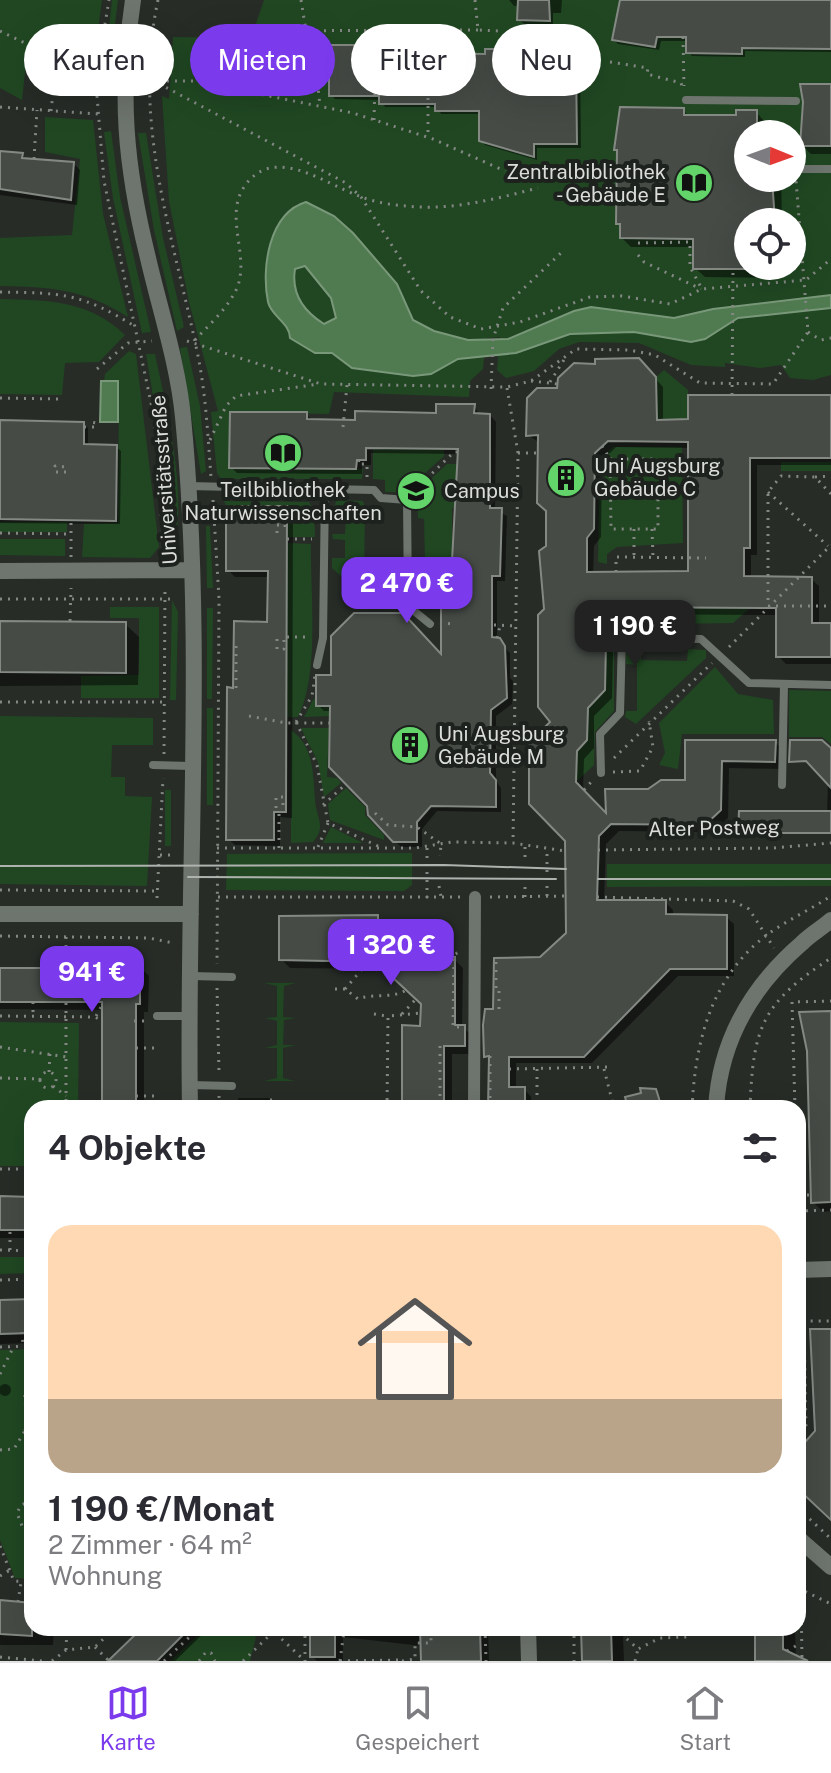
<!DOCTYPE html>
<html lang="de">
<head>
<meta charset="utf-8">
<style>
	body { margin:0; font-family:"Public Sans",sans-serif; background:#f7f7f7; color:#2b2b33; height:100vh; display:flex; flex-direction:column; font-size:30px; white-space:nowrap }
	* { box-sizing:border-box; margin:0 }
	p { font-size:26px; color:#7c7c81 }
	.icon { flex:none; width:44px; height:44px; fill:none; stroke:currentColor; stroke-width:2; stroke-linecap:round; stroke-linejoin:round }
	.map { position:relative; flex:1; overflow:hidden }
	.panel { position:absolute; left:24px; top:1100px; width:782px; height:536px; display:flex; flex-direction:column; background:#fff; border-radius:24px; box-shadow:0 8px 32px #0002 }
	.panel>* { flex:none }
	.hud { position:absolute; left:24px; top:24px; width:784px; height:72px; display:flex; gap:16px }
	.needle { width:52px; rotate:91deg }
	.buttons { position:absolute; left:734px; top:120px; display:grid; gap:16px }
	.buttons a { display:grid; place-items:center; width:72px; height:72px; border-radius:50%; background:#fff; box-shadow:0 8px 32px #0002; font-size:40px }
	.price { position:absolute; translate:-50% -68px; padding:0 18px; border-radius:16px; background:#7c3aed; color:#fff; font-size:26px; line-height:52px; filter:drop-shadow(0 2px 4px #0008) }
	.price::after { content:''; position:absolute; left:50%; top:48px; width:24px; height:18px; margin-left:-12px; background:inherit; clip-path:polygon(0 0,100% 0,50% 100%) }
	.price.current { background:#222; color:#fff }
	ul { padding:0; list-style:none }
	li { display:grid; align-content:center; gap:16px; height:424px; padding:0 24px }
	li span { display:grid; place-items:center; height:248px; border-radius:24px; color:#555 }
	li>.icon { margin-inline-start:auto }
	span .icon { width:144px; height:144px; fill:#fffc; stroke-width:1 }
	li b { font-size:34px }
	h2 { display:flex; justify-content:space-between; align-items:center; height:96px; padding:0 24px; font-size:34px }
	.pill { padding:0 28px; border-radius:36px; background:#fff; box-shadow:0 8px 32px #0002; font-size:28px; line-height:72px }
	.pill.current { background:#7c3aed; color:#fff }
	.menu { display:flex; justify-content:space-around; align-items:center; height:112px; border-top:2px solid #e1e1e2; background:#fff; font-size:22px; color:#7c7c81 }
	.menu a { display:grid; justify-items:center; gap:4px }
	.menu .current { color:#7c3aed }
	.map>svg:first-child { display:block }
</style>
</head>
<body>
<div class="map">
<svg width="831" height="1661" viewBox="0 0 831 1661">
	<rect width="100%" height="100%" fill="#272c27"/>
	<path fill="#204722" fill-rule="evenodd" d="M0,0H102L93,68L28,44L22,100L0,88Z
		M112,0H118L109,74H104Z
		M264,0H831V375L813,380L790,378L781,365L760,368L725,363V367L691,365L639,343L579,342L559,349L534,371L506,378L497,370L500,337L486,338L483,369L470,381L469,397L334,392L329,414L230,412V468L363,469L362,479H221L217,473L211,412L218,411L189,302L169,201L162,96L169,99L173,37L251,38ZM748,134H792V178H748ZM748,222H792V266H748Z
		M45,117L93,120L103,214L128,317C84,289 51,287 0,286V238L72,235L80,159L45,152Z
		M111,131L120,197L151,332L142,333L113,198L104,132Z
		M138,133H146L163,238L184,327L177,331L154,230Z
		M0,299C47,300 89,300 125,335L99,362L65,363L62,395L0,394Z
		M187,347L200,406L206,471L201,474L180,348Z
		M129,351L136,354L159,547L150,558L82,557L84,524L118,523L119,381H104L105,374Z
		M146,354H155C165,402 191,506 171,551L165,467Z
		M664,370L688,390V419L657,420L656,377Z
		M613,447H682L683,543L617,547L607,554V564L598,562L600,458Z
		M373,448L444,449V456L404,492H385V480L373,479Z
		M781,462H831V471H781Z
		M447,464H457L459,507L452,508V544L457,545V561H425L424,519L418,518L417,492Z
		M336,500L363,501L365,507L364,585L357,591L332,568V558H345V540L333,539L332,534H345L346,517L333,516Z
		M224,501L309,502L314,511L315,537H287V506H226Z
		M0,522H67V532H0Z
		M206,526H210L213,588H207Z
		M0,539H65V556L0,555Z
		M287,543L311,544C310,593 320,673 298,717H286Z
		M172,600L178,612L176,700H170Z
		M110,607H159V698H81V676L139,675V618H110Z
		M594,607H614V711L595,732L594,765L576,782L577,747L584,743L581,714L605,690L606,643L593,631Z
		M625,607H646V622H656V607L750,608L733,623L674,624L673,631H636L626,624Z
		M207,608H213L212,699H207Z
		M626,648H641V660L687,661L688,649L706,650V658L636,724L625,717L626,711H637V665L626,664Z
		M715,667L738,694L773,700L774,734H682L678,769L659,765L665,753L659,723Z
		M789,690L831,691V744L822,737H789Z
		M314,698L318,707H330V716L304,717Z
		M207,708H213V805H207Z
		M0,716L153,718V745H112L111,777H125V796L152,797L147,886L0,884Z
		M301,728H329L327,777L337,778L341,783L324,797L318,762Z
		M291,730C314,746 313,774 315,800C316,817 327,827 313,842L291,843Z
		M346,788L365,807V815L384,835V840L330,820L328,804Z
		M165,790H171V846H165Z
		M331,827L363,843H323Z
		M412,853V885L404,891L226,890L227,854Z
		M607,864H831V886L607,887Z
		M264,983H296L284,986L283,1017L296,1018L284,1020L283,1045H296L283,1048V1078L295,1081H264L277,1078V1048H265L277,1045V1021L265,1018L277,1017V986Z
		M0,1022L79,1023L78,1108H32V1166H0Z
		M0,1257H32V1273L0,1274Z
		M32,1349V1554L26,1559L32,1568V1579L15,1578L0,1540V1350Z
		M206,1628H247L256,1637L250,1661H170Z"/>
	<path fill="#507a50" stroke="#799879" stroke-width="2" fill-rule="evenodd" d="M306,202L334,216L353,233L397,284L413,320L434,331L468,340L508,339L574,311L591,307L674,318L713,309L831,295V308L738,318L705,339L691,342L634,332L570,334L516,353L458,359L431,374L413,376L352,368L332,353H315L290,338C290,323 271,316 268,302C261,268 269,213 306,202ZM305,266L331,298L336,318L324,324C303,311 291,294 295,269Z
		M101,381H118V422H100Z"/>
	<path fill="#0007" fill-rule="evenodd" d="M509,0H562L561,13H553V24H524L519,19V6H514Z
		M622,0H831V52L745,51V57L692,56L688,52V41H661L659,50L618,44L614,40Z
		M301,42L305,46V82H247L243,78H218L214,74Z
		M419,47L423,55L487,56L549,51L553,60L576,61L580,65L581,148H537V160L485,145L481,140V114H441L437,107H385L381,100L335,99L331,95Z
		M831,86V154H811L802,145Z
		M683,110L690,117H738L756,112L765,122V134H748V178H781L782,222H748V266H779V278L705,277L695,268V247H631L622,238V227L618,223L616,149Z
		M0,153L22,155L27,160L73,163L80,170L77,205L0,195Z
		M638,360L663,387V422L690,421L831,397V465H757V555H751V578L811,579L819,586V625H831V664H786L778,656V615L601,614L600,640L613,653L612,698L594,716V748L584,759L583,791L608,818L649,791L687,782V742H775L783,750L782,769L729,768L728,818L713,832L619,831L606,844L604,902H665L673,910V916L726,917L734,924V976H678L592,1063H516V1089H524L531,1097V1108H491V1060L486,1056L495,1011L568,934L567,840L553,722L546,610L548,511L540,443L528,435L559,390L597,366ZM616,447L690,448V573L593,574L594,546L601,537L602,461Z
		M474,406L480,415H490L496,422L495,510L507,516L505,581H497V640L510,653V678L513,681L512,704L496,716V781L501,788V812L437,811L422,829V847H401L369,815V805L332,711H324L318,705L446,663L460,454L371,453V465H362V474L237,473L231,467L306,414L313,421L357,422L438,415Z
		M0,422L83,424L88,428V446L116,447L121,451L120,524L0,523Z
		M286,508L293,514L292,818L280,817V846L235,845L228,839L235,690L269,624L270,577H235L228,570Z
		M0,623L125,624L139,637L138,685L0,686Z
		M831,751V833L740,832L827,813L828,782L809,762L791,761Z
		M377,917L382,922H413L422,931L421,951L428,958L454,959L463,968L462,1027L473,1036V1054H452V1108H404L422,1028L423,1004L387,969L290,968L281,959Z
		M140,967L149,976L148,1012H144V1108H103L104,1010L0,1009V969Z
		M831,1013V1211L823,1212L813,1202Z
		M656,1091L666,1108H630Z
		M238,1098H269L278,1108H238Z
		M0,1198L32,1199V1238H0Z
		M32,1301V1343L0,1344V1302Z
		M-1 1390a6 6 0 1 1 12 0a6 6 0 1 1-12 0Z
		M0,1598L3,1602L32,1603V1628H54L53,1645H0Z
		M145,1628H209L175,1661H111Z
		M307,1628H488L489,1661H423L422,1646L343,1637V1661H317L312,1656V1630Z
		M583,1628H629L623,1637L624,1661H584Z
		M757,1628H795L796,1661H757Z"/>
	<path fill="#464b46" stroke="#848984" stroke-width="2" fill-rule="evenodd" d="M518,0H549L550,21L517,20Z
		M620,0H831V49L742,48V54L686,53V37H657L655,47L612,40Z
		M238,40H302V79H241V75L212,74V42Z
		M329,45H420V53L485,54V49H549V58L576,59L577,144H534V157L479,141V111H435V104H379V96H329Z
		M800,84H831V146H800L803,102Z
		M620,107L684,108V115H736V110H757V134H748V178H772L775,222H748V269H693V239L620,238V224H616L617,150H614Z
		M0,151L23,153L22,158L74,162L71,200L0,189Z
		M639,358L656,377L657,420L688,419V395H831V458H750V548H744V576L812,577V623H831V657H776V608L594,607L593,631L606,643L605,690L588,708L587,740L577,751L576,782L606,813L605,789H648L661,780H685V740H776L775,762L722,761L721,810L705,825L611,824L599,836L597,900H666V914L727,915V969H670L584,1057H509V1087H525V1108H488L489,1056L484,1057L483,1025L485,1009H493L494,958L540,957L566,933L565,841L529,804V743L550,722L538,707V615L544,609L539,551L546,546V511L537,503L538,435L526,436L527,398L537,388H557L558,378L574,363L595,364V359ZM608,441L688,442V571L587,572V538L594,529L595,453Z
		M436,404H475L474,413L490,414V508H502L500,576H492V637L500,638L505,646L507,698L491,710L490,773L496,780V807L431,806L417,822V842H393L368,815L367,806L329,767L330,706H316V675H331V636L354,613H403L441,654V561H452L458,449L366,448V460H357L356,469L229,468L230,412H307V419L355,420V411L436,413Z
		M0,420L84,422V444L117,445L116,521L0,519Z
		M226,506H287L286,812H274V840H226L227,687L233,688L234,621L267,622L268,571H226Z
		M0,621L126,622V673L0,672Z
		M790,740H822L831,748V788L806,761L789,762Z
		M739,811H831V833H738Z
		M378,915V920H414L413,941L429,956L455,957V1025H465V1046H444V1108H402V1025L420,1026L421,1004L376,962L279,960V916Z
		M102,964L140,965V1004H136V1108H102V1002H0V968H71L102,967Z
		M831,1011V1202L811,1203L807,1051L799,1012Z
		M640,1088L656,1089L662,1108H628L625,1097L641,1093Z
		M0,1196L32,1197V1230H0Z
		M32,1299V1333L0,1334V1300Z
		M810,1329H831V1520L798,1489V1450L815,1431Z
		M0,1600L32,1603V1636L0,1634Z
		M142,1628H190L157,1661H108Z
		M310,1628H335V1657H310Z
		M420,1628H480L481,1661H421Z
		M581,1628H611L612,1661H582Z
		M755,1628H783V1649L808,1661H755Z"/>
	<g fill="none" stroke-linecap="round" stroke-linejoin="round">
		<path stroke="#848884" stroke-width="3" stroke-dasharray="2 6" stroke-linecap="butt" d="M158,0C131,125 175,240 199,361C206,398 208,438 211,477
			M301,0L306,31
			M475,0L478,30L500,31
			M429,30V59
			M0,31L89,74
			M236,31L478,30
			M683,37L684,86
			M317,54L318,31
			M610,62L648,68L647,74L681,83L683,88
			M316,67L320,106
			M97,72L109,0
			M152,80L346,183L361,197L421,291L450,317L481,329L520,322L590,297L622,296L670,304L702,289L806,280L831,259
			M143,81H195L353,113L433,139L505,171
			M428,90V137
			M97,96L104,181L154,417L164,554
			M0,107L98,114
			M51,111L54,84
			M374,120L375,83
			M34,159L37,110
			M638,243L690,242V267L702,289
			M638,255L644,262L701,289
			M0,292C63,293 81,293 136,327
			M808,332L821,340L831,338
			M195,340C210,324 228,308 237,288C250,256 224,217 244,187C273,143 325,184 359,196C374,202 391,205 406,206C451,211 495,199 538,188
			M187,341L321,384L507,387L531,381L576,349L629,350L655,355L700,383L773,384L808,332L796,180
			M97,369L128,343L152,341
			M531,381L558,384
			M550,382L567,355
			M507,388L518,453L513,843
			M491,389L493,339L503,308L563,251
			M732,395L733,269
			M0,398L62,399
			M84,427H95L96,423L91,422
			M343,427L347,385
			M210,440L226,406L236,396L319,384
			M602,446L610,459L611,529H658V459H610
			M518,453H538
			M359,460L358,464H367V478
			M66,472H55V466L66,467
			M815,477L831,476
			M415,490L454,452H461
			M768,492L828,546
			M831,494L815,477L781,476L768,492V606H831
			M213,500L219,598L217,964
			M634,529V557
			M652,529L653,557
			M0,533L71,534
			M277,533V525H285V533
			M287,539H312
			M71,557V520
			M616,572V557L706,558
			M0,599H176
			M617,610L620,626
			M70,621L71,588
			M440,623L453,624
			M494,625L518,626
			M287,637H311
			M497,638L500,626
			M277,639V649H284V639
			M729,647L831,545
			M236,688V642
			M0,702H166
			M249,716L286,723H330
			M296,722L317,765L328,823L380,847
			M296,722L312,696L315,675
			M164,754L165,586
			M614,758L712,663
			M613,772L640,771L653,747L649,721
			M584,790L592,781
			M323,805L346,784
			M276,808V797H283V808
			M375,813L388,825L417,827L441,844L440,856
			M318,847L328,823
			M217,848H415L452,842L513,843L565,851
			M279,848V812
			M598,850L773,848L831,843
			M160,855H176
			M525,857V845
			M439,886L441,897
			M0,890L156,891
			M547,896V848
			M218,897H462
			M490,897L566,896
			M525,897V886
			M597,897L733,901L749,909L774,948
			M157,898L163,778
			M427,898V846
			M0,936L149,938L173,943
			M66,937V973
			M66,987V1108
			M217,988L219,1072
			M496,988V957
			M335,989H345L358,999C372,993 393,999 406,990
			M345,989L369,961
			M33,1002V1017
			M499,1009V988
			M374,1014L386,1016
			M402,1014L416,999
			M0,1016L95,1017L103,1021
			M96,1016L104,1002
			M134,1021H147
			M459,1027H453L454,955L460,951
			M440,1046V1108
			M0,1047L67,1057
			M136,1048H156
			M490,1056V1108
			M509,1069L611,1067
			M537,1069V1108
			M604,1069L614,1108
			M40 1080a8 8 0 1 1 16 0a8 8 0 1 1-16 0Z
			M49,1072L50,1053
			M0,1078L40,1079
			M53,1086L66,1096
			M136,1096H155
			M219,1096L220,1108
			M270,1100H278V1108
			M387,1108L388,1016L421,1013
			M692,1108C695,1046 709,985 758,942C780,923 807,912 831,896
			M750,1108C753,1027 762,1003 831,958
			M795,1108L792,1002L831,1001
			M0,1169H32
			M798,1178L799,1211L831,1210
			M799,1195H811
			M0,1250L32,1251
			M10,1250V1230
			M0,1280L32,1279
			M798,1315L804,1321
			M22,1332L23,1345
			M0,1347L32,1346
			M0,1374L14,1346
			M24,1397L32,1388
			M24,1431L32,1428
			M798,1439L806,1431L804,1321H831
			M0,1450L14,1449L32,1419L23,1399
			M32,1501L21,1505L17,1513L22,1526L32,1528
			M798,1508L831,1539
			M0,1546L14,1581L32,1582
			M0,1576L10,1570
			M798,1588L831,1604
			M801,1591L802,1661
			M18,1602L21,1582
			M270,1628L305,1661
			M305,1628V1661
			M485,1628L486,1661
			M574,1628V1661
			M615,1628L638,1649L660,1638L685,1637L706,1628
			M95,1647L109,1661
			M66,1650L67,1628
			M787,1651L801,1643
			M0,1657L43,1661
			M52,1661L66,1650L95,1647L115,1628
			M164,1661L199,1628
			M199,1661L206,1652L211,1653L215,1661
			M243,1661L273,1632
			M340,1661L402,1660
			M340,1661L344,1631
			M402,1661L415,1659V1643H431V1637
			M635,1661L638,1649"/>
		<path stroke="#6e746e" stroke-width="8" d="M92,85L124,82
			M686,100L796,101
			M796,169H831
			M188,486L374,490L381,498L407,500L408,606L430,624
			M317,665L323,638L325,489
			M153,765L191,766
			M601,773L600,734L620,713L622,637L701,639L749,683L831,685
			M782,785L784,685
			M191,976L232,977
			M157,1016H190
			M190,1085L232,1086"/>
		<path stroke="#6e746e" stroke-width="12" d="M474,1108L475,897"/>
		<path stroke="#6e746e" stroke-width="16" d="M133,0C119,94 125,165 148,258C160,310 178,364 183,417C205,646 186,878 190,1108
			M0,571L191,570
			M0,914H191
			M716,1108C720,1040 751,987 802,943C811,934 822,928 831,920
			M798,1270L831,1269
			M798,1538L831,1567
			M528,1628L529,1661"/>
		<path stroke="#afb3af" stroke-width="2" d="M0,866L444,865L566,869
			M188,877L556,879
			M598,879H831"/>
	</g>
	<defs>
		<g id="library-disc" transform="scale(2)"><circle r="9.5" fill="#62d469" stroke="#1e221e"/><path d="M-6-4Q-3-5.5-.7-3.5V5Q-3 3-6 4ZM6-4Q3-5.5 .7-3.5V5Q3 3 6 4Z" fill="#111"/></g>
		<g id="building-disc" transform="scale(2)"><circle r="9.5" fill="#62d469" stroke="#1e221e"/><path d="M-4-6H4V6H1V3H-1V6H-4ZM-2.5-4.3h1.7v1.8h-1.7ZM.8-4.3h1.7v1.8H.8ZM-2.5-1h1.7V.8h-1.7ZM.8-1h1.7V.8H.8Z" fill="#111"/></g>
		<g id="university-disc" transform="scale(2)"><circle r="9.5" fill="#62d469" stroke="#1e221e"/><path d="M0-5L7-2L0 1L-7-2ZM-4 1L0 2.5L4 1V4Q0 6-4 4Z" fill="#111"/></g>
	</defs>
	<g fill-rule="evenodd">
		<use href="#library-disc" x="694" y="183"/>
		<use href="#library-disc" x="283" y="453"/>
		<use href="#building-disc" x="566" y="478"/>
		<use href="#university-disc" x="416" y="491"/>
		<use href="#building-disc" x="410" y="745"/>
	</g>
	<g text-anchor="middle" dominant-baseline="central" stroke-width="8" stroke-linejoin="round" paint-order="stroke">
		<g font-size="20" fill="#daddda" stroke="#1e221e" text-anchor="start">
			<text x="666" y="172" text-anchor="end">Zentralbibliothek<tspan x="666" dy="23">- Gebäude E</tspan></text>
			<text x="594" y="466">Uni Augsburg<tspan x="594" dy="23">Gebäude C</tspan></text>
			<text x="283" y="490" text-anchor="middle">Teilbibliothek<tspan x="283" dy="23">Naturwissenschaften</tspan></text>
			<text x="444" y="491">Campus</text>
			<text x="438" y="734">Uni Augsburg<tspan x="438" dy="23">Gebäude M</tspan></text>
		</g>
		<g font-size="20" fill="#daddda" stroke="#1e221e">
			<text transform="translate(164 480) rotate(-94)">Universitätsstraße</text>
			<text transform="translate(714 828) rotate(-1)">Alter Postweg</text>
		</g>
	</g>
</svg>
<div class="buttons">
<a><svg class="needle" viewBox="-14 -14 28 28"><path d="M0-13l5 13h-10z" fill="#e53935"/><path d="M0 13l5-13h-10z" fill="#7c7c81"/></svg></a>
<a><svg class="icon" aria-label="locate" viewBox="0 0 24 24"><circle cx="12" cy="12" r="6"/><path d="M12 2v4M12 18v4M2 12h4M18 12h4"/></svg></a>
</div>
<b class="price" style="left:407px;top:625px">2 470 €</b>
<b class="price current" style="left:635px;top:668px">1 190 €</b>
<b class="price" style="left:391px;top:987px">1 320 €</b>
<b class="price" style="left:92px;top:1014px">941 €</b>
<div class="hud">
<a class="pill">Kaufen</a>
<a class="pill current">Mieten</a>
<a class="pill">Filter</a>
<a class="pill">Neu</a>
</div>
<section class="panel">
<h2>4 Objekte<svg class="icon" aria-label="filters" viewBox="0 0 24 24"><path d="M4 7h16M4 17h16"/><circle cx="9" cy="7" r="2"/><circle cx="15" cy="17" r="2"/></svg></h2>
<ul>
<li><span style="background:linear-gradient(#ffd9b3 70%,#b9a48a 0)"><svg class="icon" aria-label="home" viewBox="0 0 24 24"><path d="M3 11l9-7 9 7M6 9v11h12V9"/></svg></span><div><b>1 190 €/Monat</b><p>2 Zimmer · 64 m²</p><p>Wohnung</p></div></li>
</ul>
</section>
</div>
<nav class="menu">
<a class="current"><svg class="icon" aria-label="map" viewBox="0 0 24 24"><path d="M3 6l6-2 6 2 6-2v14l-6 2-6-2-6 2zM9 4v14M15 6v14"/></svg>Karte</a>
<a><svg class="icon" aria-label="saved" viewBox="0 0 24 24"><path d="M7 4h10v16l-5-4-5 4z"/></svg>Gespeichert</a>
<a><svg class="icon" aria-label="home" viewBox="0 0 24 24"><path d="M3 11l9-7 9 7M6 9v11h12V9"/></svg>Start</a>
</nav>
</body>
</html>
